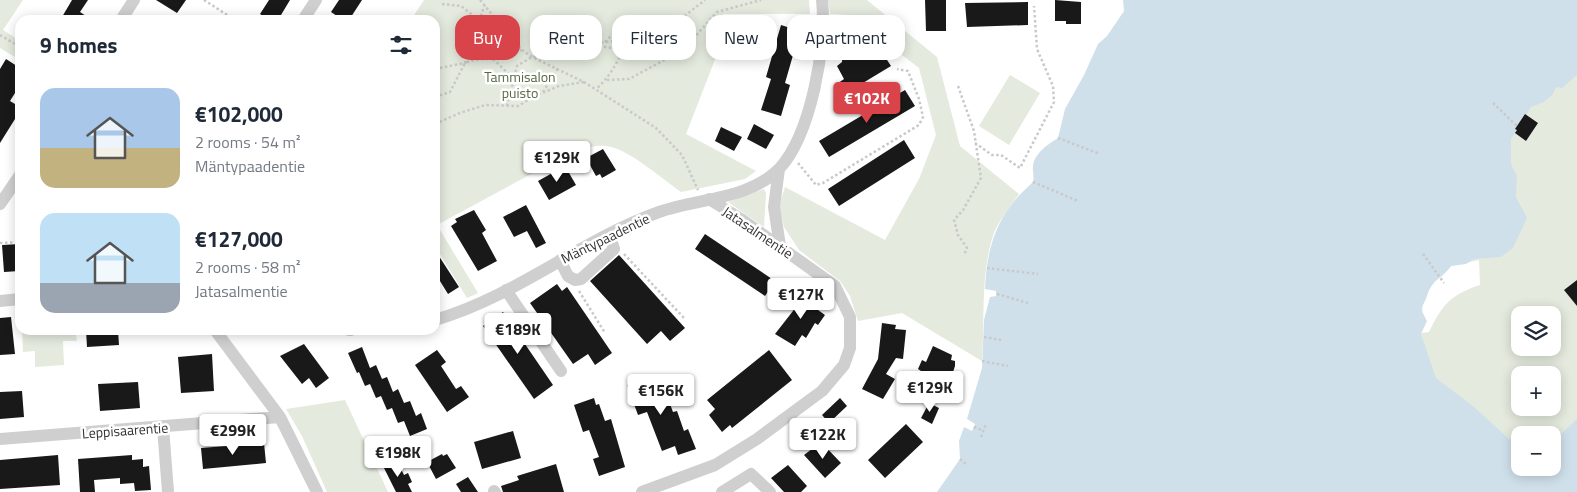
<!DOCTYPE html>
<html lang="en">
<head>
<meta charset="utf-8">
<style>
	body { margin:0; font-family:"Titillium Web",sans-serif; background:#f6f6f7; color:#1f2937; height:100vh; display:flex; flex-direction:column; font-size:19px; white-space:nowrap }
	* { box-sizing:border-box; margin:0 }
	p { font-size:16px; color:#747a83 }
	.icon { flex:none; width:28px; height:28px; fill:none; stroke:currentColor; stroke-width:2; stroke-linecap:round; stroke-linejoin:round }
	.map { position:relative; flex:1; overflow:hidden }
	.sheet { position:absolute; left:15px; top:15px; width:425px; height:320px; display:flex; flex-direction:column; background:#fff; border-radius:15px; box-shadow:0 2px 12px #0003 }
	.sheet>* { flex:none }
	.guide { position:absolute; left:455px; top:15px; width:475px; height:45px; display:flex; gap:10px }
	.buttons { position:absolute; left:1511px; top:306px; display:grid; gap:10px }
	.buttons a { display:grid; place-items:center; width:50px; height:50px; border-radius:10px; background:#fff; box-shadow:0 2px 12px #0003; font-size:25px }
	.price { position:absolute; translate:-50% -42px; padding:0 11px; border-radius:5px; background:#fff; color:#222; font-size:16px; line-height:32px; filter:drop-shadow(0 1px 2px #0008) }
	.price::after { content:''; position:absolute; left:50%; top:30px; width:15px; height:11px; margin-left:-8px; background:inherit; clip-path:polygon(0 0,100% 0,50% 100%) }
	.price.on { background:#d9444b; color:#fff }
	ul { padding:0; list-style:none }
	li { display:flex; align-items:center; gap:15px; height:125px; padding:0 25px }
	li span { display:grid; place-items:center; flex:none; width:140px; height:100px; border-radius:15px; color:#555 }
	li>.icon { margin-inline-start:auto }
	span .icon { width:60px; height:60px; fill:#fffc; stroke-width:1 }
	li b { font-size:21px }
	h2 { display:flex; justify-content:space-between; align-items:center; height:60px; padding:0 25px; font-size:21px }
	.pill { padding:0 18px; border-radius:15px; background:#fff; box-shadow:0 2px 12px #0003; font-size:18px; line-height:45px }
	.pill.on { background:#d9444b; color:#fff }
	.map>svg:first-child { display:block }
</style>
</head>
<body>
<div class="map">
<svg width="1577" height="492" viewBox="0 0 1577 492">
	<rect width="100%" height="100%" fill="#fff"/>
	<path fill="#e4eade" fill-rule="evenodd" d="M0,0H23L3,30L20,41V60L0,48Z
		M424,0H809L810,14H723L716,57L686,134L756,171L745,179L681,192C662,179 628,148 606,146C592,145 581,149 568,154L437,225L478,293L467,298L435,246V20H411Z
		M828,0H867L937,57L960,146L1019,194C1011,206 999,220 994,233C980,273 985,319 982,361L902,313L858,321L850,296L840,281L799,250L784,227L779,206L785,187L885,240L919,179L936,135L919,68L850,15L830,14Z
		M1577,74V470L1552,468V435H1520V465L1429,411L1421,333L1429,332C1443,304 1450,295 1480,285L1479,260L1451,266L1441,277L1509,109ZM1520,315H1552V348H1520ZM1520,375H1552V408H1520Z
		M1010,75L1040,93L1009,145L979,126Z
		M764,189L766,193L764,227L728,202Z
		M22,330H75L77,341H63L64,365L35,367V351L23,352Z
		M345,400L388,492H327L302,436L286,409Z"/>
	<path fill="#d0e0eb" d="M1123,0H1577V75L1562,88L1556,87L1553,94L1544,102L1531,107L1511,139V164L1517,176L1516,197L1527,218L1513,248L1501,257L1474,259L1466,264L1451,266C1441,280 1433,278 1427,296C1422,309 1419,307 1427,321L1421,334L1436,378L1473,406L1509,439L1520,440V468H1552L1553,437L1562,433L1577,419V492H937L960,459L959,441L964,427L972,431L975,424L967,419L982,368L984,320L990,297L996,296V291L985,289C987,244 998,213 1031,184C1036,180 1032,172 1033,166C1034,154 1048,144 1058,138L1065,109L1084,75L1098,44L1107,36L1124,11Z"/>
	<path fill="#191919" d="M72,0H88L80,12L92,20H67L62,17Z
		M156,0H186L177,13Z
		M269,0H290L278,20H269L260,14Z
		M339,0H362L349,20H334L337,16L331,12Z
		M925,0H946V31H926Z
		M1055,0L1081,2V24H1066V21H1055Z
		M1028,2V25L967,27L965,3Z
		M781,25L800,31L785,83L790,85L781,116L761,110L771,79L766,77Z
		M844,26L852,27L878,46L891,66L843,95L837,84L844,79L837,66L842,62Z
		M6,59L20,68V85L10,101L20,107V111L0,143V69Z
		M905,90L915,106L829,157L819,141Z
		M1525,114L1538,123L1526,141L1515,133L1517,130L1515,129Z
		M754,124L774,135L766,149L747,139Z
		M721,127L742,137L734,151L715,141Z
		M904,140L915,158L839,206L828,189Z
		M603,149L616,170L602,178L600,174L596,176L586,158Z
		M565,166L576,185L549,200L538,181Z
		M526,205L546,243L536,248L527,231L514,237L503,217Z
		M474,210L486,230L482,233L497,261L478,271L451,226L457,222L455,219Z
		M705,234L775,281L765,296L695,249Z
		M20,244V271L4,272L2,245Z
		M435,250L459,287L448,294L435,273Z
		M619,255L685,328L670,341L661,331L647,344L590,281Z
		M1577,280V306L1564,290Z
		M557,284L562,291L567,287L612,353L595,365L588,354L573,364L530,303Z
		M807,293L820,302L818,310L825,315L818,325L815,323L806,338L802,335L795,346L775,334Z
		M503,312L553,385L534,399L483,326Z
		M11,317L15,354L0,355V318Z
		M882,323L896,325L895,329L906,330L903,359L896,358L886,374L895,379L883,399L862,389L878,359Z
		M86,330H118L119,345L87,347Z
		M304,344L329,378L316,388L309,378L302,384L280,356Z
		M933,346L952,355L951,360L955,361V366L952,375L943,372L932,395L914,387L921,371L918,369L922,360L926,362Z
		M362,347L370,368L376,365L382,379L387,377L393,392L398,389L404,403L410,401L416,416L421,413L427,429L410,436L404,421L398,423L392,408L387,410L381,396L376,398L370,384L365,386L359,372L357,373L348,353Z
		M437,350L446,362L441,366L456,389L461,386L469,397L447,412L415,365Z
		M769,350L792,380L732,428L730,425L722,432L709,415L715,409L707,400Z
		M212,354L214,391L181,393L178,357Z
		M654,375L661,395L666,393L673,412L677,411L684,431L688,429L696,449L678,455L675,446L662,451L647,412L638,415L627,385Z
		M138,382L140,408L100,411L98,384Z
		M22,391L24,417L0,419V392Z
		M594,398L596,405L599,404L605,421L611,419L625,467L599,476L593,459L599,457L589,430L583,432L574,405Z
		M840,398L847,406L829,423L822,415Z
		M929,403L939,408L932,424L921,418Z
		M906,424L923,442L885,478L868,460Z
		M513,431L521,458L482,469L474,442Z
		M821,442L841,463L825,478L804,455Z
		M264,443L266,463L203,469L201,448Z
		M442,454L443,456L447,454L456,468L436,479L427,462Z
		M58,455L60,485L0,489V460Z
		M132,455V460L143,459V467L149,466L151,490L135,491L134,483L120,484V478L94,480L95,492H80L78,459Z
		M397,461L404,475L408,473L412,482L408,484L412,492H396L384,468Z
		M556,464L564,492H503L501,486L519,480L517,476Z
		M788,465L807,486L801,492H784L771,478Z
		M468,477L478,492H461L456,484Z"/>
	<g fill="none" stroke-linecap="round" stroke-linejoin="round">
		<path stroke="#c9c9c9" stroke-width="2.5" stroke-dasharray="2.5 2.5" stroke-linecap="butt" d="M204,0L235,20
			M480,0L522,50L532,57L584,82L656,128L682,155L698,190
			M442,4L461,6L479,20
			M665,24L675,36L688,47
			M0,35L20,47
			M605,42L614,33L638,19L642,27
			M594,45L623,50
			M501,54L508,33
			M668,58L627,40L632,37L637,29L678,21L705,0
			M493,59L514,79
			M435,69L465,63L485,4
			M552,76L532,79L515,74L517,66L532,57L551,55L558,56L595,43L627,40C619,59 612,75 596,89
			M607,80L629,79L668,58H676L717,12L761,0
			M958,86L974,131L981,178L963,210L954,220L958,235L967,248L964,255
			M543,92L558,68
			M435,97L450,92L465,63C475,59 481,59 492,59C501,59 511,51 521,50
			M1493,103L1518,127
			M507,106L515,74
			M435,124L460,113L485,105L518,106L535,96L559,86L584,82
			M1058,138L1100,154
			M975,143L992,155H1001L1020,168L1054,102L1053,86L1037,49L1034,6
			M798,163L816,185L823,183L919,125L923,117L919,99L908,71L897,69
			M1033,182L1078,201
			M0,243L20,242
			M624,254L684,318
			M1423,254L1444,283
			M987,268L1038,274
			M579,291L605,333
			M997,294L1028,303
			M984,337L1002,340
			M982,361L1008,366
			M974,427L984,431
			M981,437L986,424
			M960,459L966,464"/>
		<path stroke="#cfcfcf" stroke-width="12" d="M121,20L134,0
			M303,20L316,0
			M779,169L774,207L780,246
			M0,204L20,175
			M560,260L568,276L575,280L581,279L614,249L609,234
			M506,290L561,371
			M0,301L20,299
			M435,320C515,297 581,240 659,212C698,198 748,200 779,169C811,135 827,45 822,0
			M215,330L280,417L317,492
			M349,330H351
			M163,427L168,492
			M0,439L280,417
			M494,491L495,492
			M642,492L715,465L757,439L822,391L844,365L850,348V317L835,286L741,219L709,199
			M722,492L751,474L770,492"/>
	</g>
	<g text-anchor="middle" dominant-baseline="central" stroke-width="5" stroke-linejoin="round" paint-order="stroke">
		<g font-size="14" fill="#546b42" stroke="#fff">
			<text x="520" y="76">Tammisalon<tspan x="520" dy="16">puisto</tspan></text>
		</g>
		<g font-size="14" fill="#323232" stroke="#fff">
			<text transform="translate(758 232) rotate(34)">Jatasalmentie</text>
			<text transform="translate(605 238) rotate(-26)">Mäntypaadentie</text>
			<text transform="translate(125 430) rotate(-4)">Leppisaarentie</text>
		</g>
	</g>
</svg>
<div class="buttons">
<a><svg class="icon" aria-label="layers" viewBox="0 0 24 24"><path d="M12 4l9 5-9 5-9-5zM3 14l9 5 9-5"/></svg></a>
<a>+</a>
<a>−</a>
</div>
<b class="price on" style="left:867px;top:124px">€102K</b>
<b class="price" style="left:557px;top:183px">€129K</b>
<b class="price" style="left:801px;top:320px">€127K</b>
<b class="price" style="left:518px;top:355px">€189K</b>
<b class="price" style="left:930px;top:413px">€129K</b>
<b class="price" style="left:661px;top:416px">€156K</b>
<b class="price" style="left:233px;top:456px">€299K</b>
<b class="price" style="left:823px;top:460px">€122K</b>
<b class="price" style="left:398px;top:478px">€198K</b>
<div class="guide">
<a class="pill on">Buy</a>
<a class="pill">Rent</a>
<a class="pill">Filters</a>
<a class="pill">New</a>
<a class="pill">Apartment</a>
</div>
<section class="sheet">
<h2>9 homes<svg class="icon" aria-label="filters" viewBox="0 0 24 24"><path d="M4 7h16M4 17h16"/><circle cx="9" cy="7" r="2"/><circle cx="15" cy="17" r="2"/></svg></h2>
<ul>
<li><span style="background:linear-gradient(#a9c7e8 60%,#c2b280 0)"><svg class="icon" aria-label="home" viewBox="0 0 24 24"><path d="M3 11l9-7 9 7M6 9v11h12V9"/></svg></span><div><b>€102,000</b><p>2 rooms · 54 m²</p><p>Mäntypaadentie</p></div></li>
<li><span style="background:linear-gradient(#bfe0f5 70%,#9aa5b1 0)"><svg class="icon" aria-label="home" viewBox="0 0 24 24"><path d="M3 11l9-7 9 7M6 9v11h12V9"/></svg></span><div><b>€127,000</b><p>2 rooms · 58 m²</p><p>Jatasalmentie</p></div></li>
</ul>
</section>
</div>
</body>
</html>
